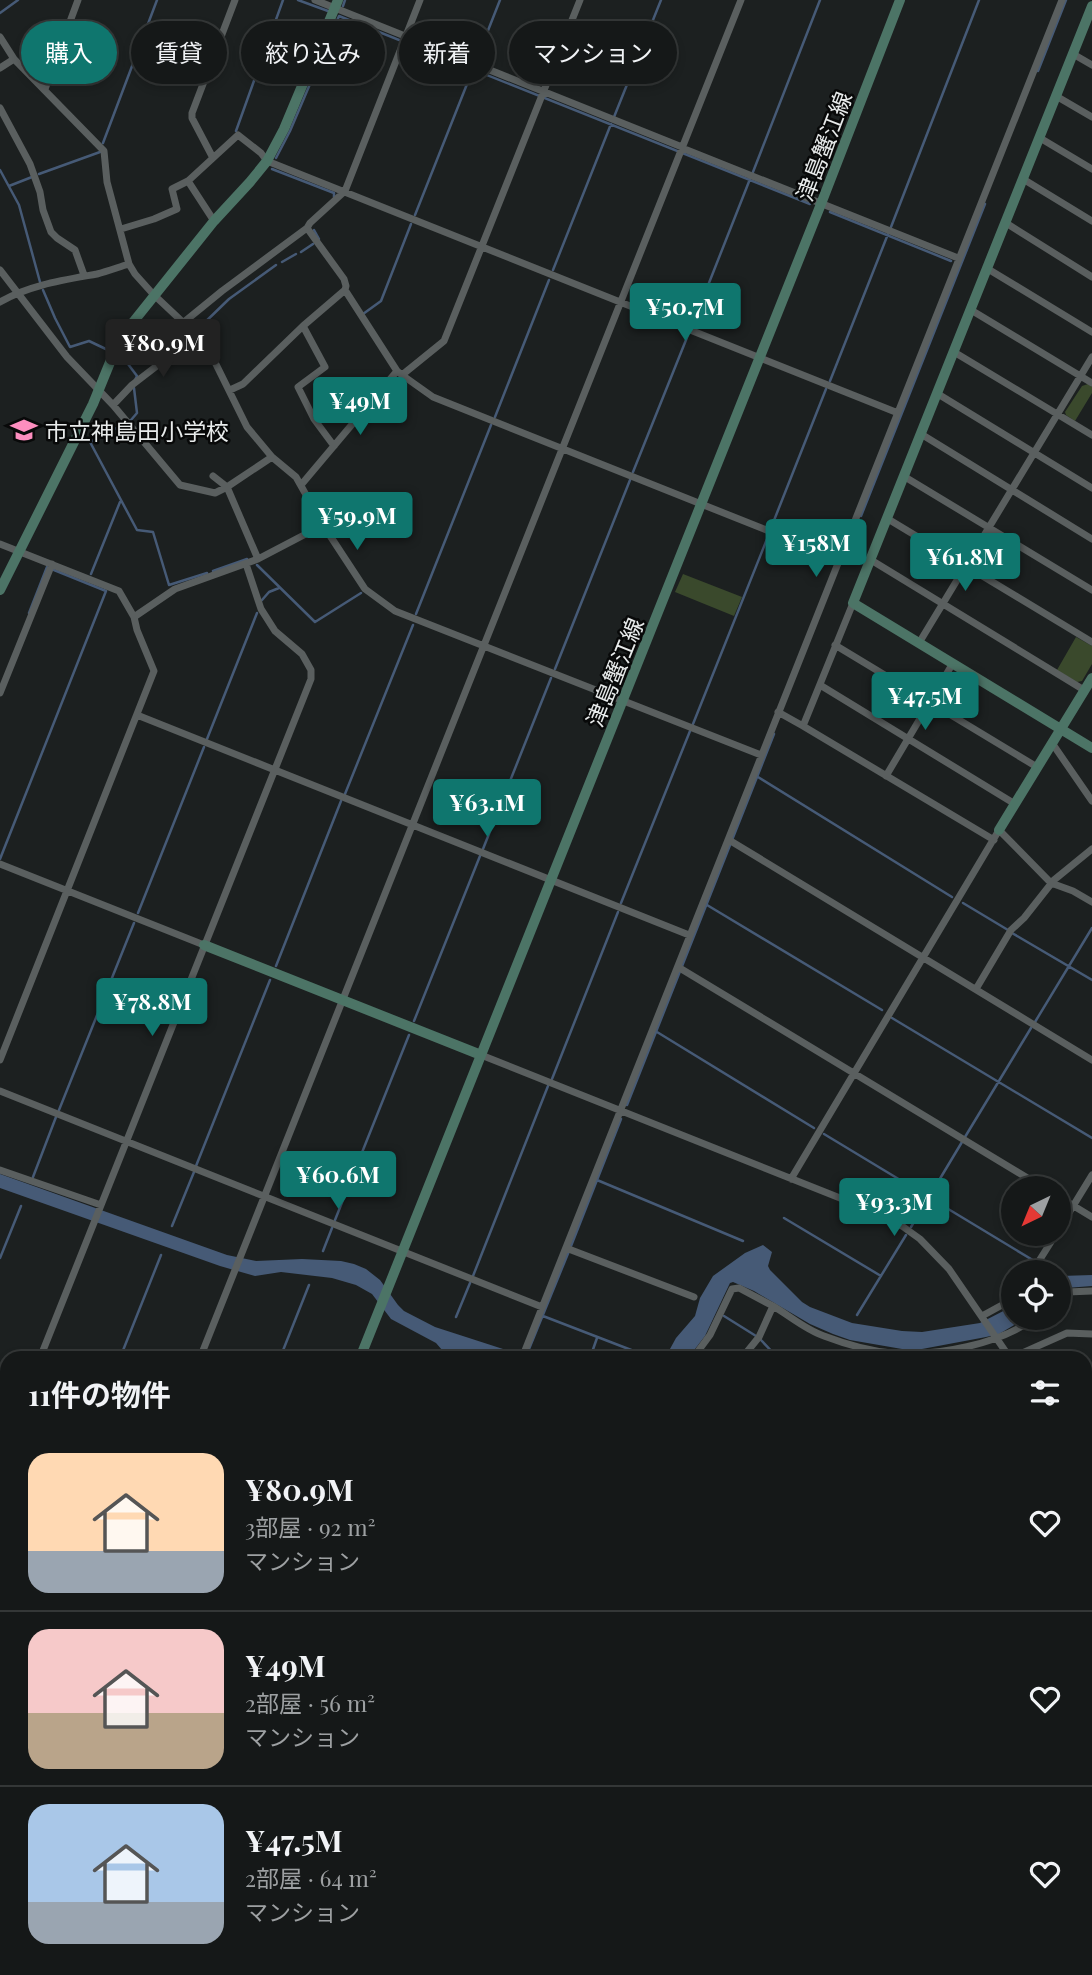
<!DOCTYPE html>
<html lang="ja">
<head>
<meta charset="utf-8">
<style>
	body { margin:0; font-family:"Playfair Display","Noto Sans JP",serif; background:#222525; color:#f1f3f6; height:100vh; display:flex; flex-direction:column; font-size:26px; white-space:nowrap }
	* { box-sizing:border-box; margin:0 }
	p { font-size:23px; color:#9da0a2 }
	.icon { flex:none; width:38px; height:38px; fill:none; stroke:currentColor; stroke-width:2; stroke-linecap:round; stroke-linejoin:round }
	.map { position:relative; flex:1; overflow:hidden }
	.side { position:absolute; left:0px; top:1351px; width:1092px; height:625px; display:flex; flex-direction:column; background:#151818; border-radius:21px 21px 0 0; box-shadow:0 4px 10px #0003,0 0 0 2px #343737 }
	.side>* { flex:none }
	.top-card { position:absolute; left:21px; top:21px; width:700px; height:63px; display:flex; gap:14px }
	.needle { width:46px; rotate:223deg }
	.tools { position:absolute; left:1001px; top:1176px; display:grid; gap:14px }
	.tools a { display:grid; place-items:center; width:70px; height:70px; border-radius:50%; background:#151818; box-shadow:0 4px 10px #0003,0 0 0 2px #343737; font-size:35px }
	.price { position:absolute; translate:-50% -60px; padding:0 16px; border-radius:7px; background:#0f766e; color:#fff; font-size:23px; line-height:46px; filter:drop-shadow(0 2px 4px #0008) }
	.price::after { content:''; position:absolute; left:50%; top:42px; width:21px; height:16px; margin-left:-10px; background:inherit; clip-path:polygon(0 0,100% 0,50% 100%) }
	.price.selected { background:#222; color:#fff }
	ul { padding:0; list-style:none }
	li { display:flex; align-items:center; gap:21px; height:175px; padding:0 28px }
	li+li { border-top:2px solid #343737 }
	li span { display:grid; place-items:center; flex:none; width:196px; height:140px; border-radius:21px; color:#555 }
	li>.icon { margin-inline-start:auto }
	span .icon { width:84px; height:84px; fill:#fffc; stroke-width:1 }
	li b { font-size:30px }
	h2 { display:flex; justify-content:space-between; align-items:center; height:84px; padding:0 28px; font-size:30px }
	.pill { padding:0 24px; border-radius:32px; background:#151818; box-shadow:0 4px 10px #0003,0 0 0 2px #343737; font-size:24px; line-height:63px }
	.pill.selected { background:#0f766e; color:#fff }
	.map>svg:first-child { display:block }
</style>
</head>
<body>
<div class="map">
<svg width="1092" height="1975" viewBox="0 0 1092 1975">
	<rect width="100%" height="100%" fill="#1c2020"/>
	<path fill="#3a492c" d="M1088,384L1092,387V393L1075,421L1066,415L1065,412L1082,386Z
		M683,574L742,597L734,616L675,592Z
		M1076,637L1092,646V664L1082,681L1077,682L1057,670Z"/>
	<path fill="#465a76" d="M0,1174L227,1255L256,1261L302,1259L341,1261L354,1264L366,1269L380,1280L398,1305L404,1311L435,1327L512,1352L520,1358H449L436,1343L391,1319L372,1294L356,1285L332,1278L281,1272L255,1276L220,1266L0,1188Z
		M763,1245L772,1252L768,1266L770,1270L802,1302L810,1307L852,1323L902,1331L922,1332L980,1323L1013,1306V1318H1026L999,1334L986,1337L922,1349H902L850,1340L833,1334L810,1324L754,1291L733,1282L730,1283L705,1336L688,1358H665L676,1338L695,1316L700,1298L713,1276L745,1253Z
		M1092,1275V1286L1066,1288L1059,1291L1060,1276Z"/>
	<g fill="none" stroke-linecap="round" stroke-linejoin="round">
		<path stroke="#465a76" stroke-width="2.5" d="M298,0L328,11
			M343,6L345,0
			M0,13L18,0
			M476,61L500,0
			M1038,71L1066,0
			M614,117L661,0
			M236,131L283,0
			M103,143L157,0
			M276,158L290,131L339,16L810,204
			M272,169L334,193V197
			M0,170L19,205L40,282
			M753,172L820,0
			M39,174L100,152
			M9,186L32,177
			M830,212L951,261
			M415,215L473,69
			M891,227L979,0
			M314,230L319,239
			M301,252L313,244
			M282,262L296,254
			M553,270L611,124
			M43,290L55,318L70,347L89,341L110,351
			M363,314L381,301L411,224
			M692,326L750,179
			M198,329L229,299L276,265
			M122,356L137,376L135,380
			M830,381L888,234
			M495,417L549,280
			M131,420L137,413L134,388
			M122,425L90,442L137,530L153,532L169,585L207,573
			M633,472L688,335
			M861,516L985,204
			M771,528L826,389
			M257,565L315,622L361,593
			M213,571L247,559
			M91,574L120,502
			M262,600L269,592L279,588
			M29,613L47,567
			M416,614L491,425
			M555,669L630,480
			M693,724L769,534
			M207,739L257,613
			M758,777L952,897
			M345,794L413,625
			M483,849L551,678
			M0,859L106,591L54,570
			M621,903L690,731
			M963,903L1008,930
			M707,905L882,1010
			M138,913L204,747
			M1012,933L1092,980
			M276,966L341,801
			M892,1018L1092,1138
			M414,1021L480,856
			M1035,1022L1092,928
			M657,1032L814,1128
			M552,1079L618,912
			M627,1105L774,734
			M59,1110L134,923
			M824,1134L1036,1262
			M965,1137L1031,1028
			M196,1166L270,980
			M33,1177L56,1117
			M597,1180L743,1241
			M784,1218L881,1276
			M335,1220L409,1035
			M172,1226L194,1172
			M911,1227L962,1142
			M571,1246L621,1119
			M323,1251L332,1228
			M0,1258L21,1206
			M473,1276L548,1086
			M857,1315L906,1235
			M543,1316L652,1358
			M724,1316L756,1336
			M456,1317L470,1283
			M760,1339L778,1358
			M529,1349L569,1251
			M120,1358L161,1255
			M280,1358L309,1285
			M590,1358L597,1338
			M0,1658L7,1641
			M1085,1687L1092,1681
			M1085,1874L1092,1869
			M849,1969L854,1975
			M31,1975L36,1969
			M195,1975L198,1969
			M279,1975L282,1969
			M630,1975L637,1969
			M837,1975L844,1969
			M978,1975L985,1969"/>
		<path stroke="#5a5f5f" stroke-width="7" d="M315,0L682,147
			M0,37L14,59L104,151L107,182L129,264L135,274L153,294L206,344L247,427L272,457L296,477L323,525L365,589L395,611L761,755
			M1073,54L1092,65
			M0,68L14,59
			M45,89L78,0
			M1056,96L1092,117
			M0,108L30,164L40,192L43,210L51,232L57,238L75,250L84,275
			M1040,138L1092,169
			M682,148L958,258
			M213,158L192,118V113L235,0
			M1023,179L1092,221
			M214,221L188,181L238,135L261,153L267,161L898,413
			M1006,223L1092,277
			M307,228L344,279L346,286L345,290L397,371L402,375L444,341L580,0
			M121,229L154,219L177,209L172,189L188,181
			M988,269L1092,332
			M0,270L67,357L113,405L180,485L215,493L227,487L272,457
			M0,302C29,285 64,280 97,274C108,271 119,267 129,264
			M971,310L1092,383
			M184,322L222,291L307,228L310,223L345,191L420,0
			M303,326L325,367L298,387L314,419L334,446
			M954,352L1092,435
			M402,375L433,397L839,559
			M230,390L243,384L303,326L345,290
			M938,394L1092,488
			M113,405L132,385L197,335
			M921,434L1092,539
			M905,477L1092,590
			M301,485L397,371
			M888,519L1092,642
			M0,544L119,591L134,617L137,630L154,671L0,1060
			M258,559L323,525
			M871,560L1084,690
			M853,603L803,726L994,840
			M134,617L175,589L258,559L227,487L213,476
			M919,643L1092,357
			M835,645L1037,767
			M820,685L1015,804
			M0,693L52,564
			M778,712L803,726
			M137,715L689,935
			M1052,743L1092,801
			M886,776L953,663
			M729,840L1092,1060
			M0,864L204,945
			M678,967L1044,1188
			M976,989L1011,930L1024,918L1054,880L1092,849
			M481,1055L840,1198L902,1226L920,1239L949,1269L1010,1358
			M0,1091L542,1307
			M0,1170L101,1205
			M791,1179L999,830L1051,883L1073,891L1092,902
			M1059,1197L1092,1217
			M1059,1229L1092,1175
			M566,1248L694,1297
			M1032,1272L1056,1234
			M1059,1298L1067,1292L1092,1291
			M982,1316L1013,1299
			M40,1358L311,679V670L302,654L275,631L261,609L246,564
			M200,1358L741,0
			M522,1358L1062,0
			M693,1358L710,1335L732,1289L739,1288L773,1306
			M742,1358L759,1337L773,1306C790,1316 806,1330 824,1336C845,1344 869,1351 892,1353C936,1357 1000,1344 1035,1318
			M1011,1358L1067,1333L1092,1334
			M0,1368L7,1371
			M1085,1408L1092,1409
			M0,1459L7,1442
			M1085,1593L1092,1587
			M0,1664L7,1667
			M1085,1665L1092,1673
			M0,1718L7,1725
			M0,1739L7,1731
			M0,1778L7,1786
			M1085,1782L1092,1776
			M1085,1784L1092,1793
			M0,1844L7,1841
			M0,1918L7,1925
			M1085,1965L1092,1960
			M52,1969L59,1975
			M373,1969L389,1975
			M781,1969L786,1975
			M929,1969L934,1975
			M1022,1969L1028,1975
			M156,1975L162,1969
			M274,1975L277,1969
			M624,1975L631,1969
			M729,1975L737,1969
			M937,1975L945,1969
			M1074,1975L1081,1969"/>
		<path stroke="#4c7466" stroke-width="10" d="M1092,6L853,603L1092,748
			M0,590L93,404L113,355L134,321L214,221L250,182L267,161L284,129L338,0
			M999,830L1092,678
			M204,945L481,1055
			M360,1358L821,204L900,0
			M1085,1469L1092,1479
			M117,1975L120,1969"/>
	</g>
	<defs>
		<g id="school-bare" transform="scale(2.1)"><path d="M0-5L7-2L0 1L-7-2ZM-4 1L0 2.5L4 1V4Q0 6-4 4Z" fill="#fd8ebf" stroke="#080909" stroke-width="2.5" paint-order="stroke"/></g>
	</defs>
	<g fill-rule="evenodd">
		<use href="#school-bare" x="24" y="430"/>
	</g>
	<g text-anchor="middle" dominant-baseline="central" stroke-width="5" stroke-linejoin="round" paint-order="stroke">
		<g font-size="23" fill="#e8ebeb" stroke="#080909">
			<text transform="translate(823 146) rotate(-69)">津島蟹江線</text>
			<text transform="translate(614 672) rotate(-68)">津島蟹江線</text>
		</g>
		<g font-size="23" fill="#e8ebeb" stroke="#080909" text-anchor="start">
			<text x="45" y="430">市立神島田小学校</text>
		</g>
	</g>
</svg>
<div class="tools">
<a><svg class="needle" viewBox="-14 -14 28 28"><path d="M0-13l5 13h-10z" fill="#e53935"/><path d="M0 13l5-13h-10z" fill="#9da0a2"/></svg></a>
<a><svg class="icon" aria-label="locate" viewBox="0 0 24 24"><circle cx="12" cy="12" r="6"/><path d="M12 2v4M12 18v4M2 12h4M18 12h4"/></svg></a>
</div>
<b class="price" style="left:685px;top:343px">¥50.7M</b>
<b class="price selected" style="left:163px;top:379px">¥80.9M</b>
<b class="price" style="left:360px;top:437px">¥49M</b>
<b class="price" style="left:357px;top:552px">¥59.9M</b>
<b class="price" style="left:816px;top:579px">¥158M</b>
<b class="price" style="left:965px;top:593px">¥61.8M</b>
<b class="price" style="left:925px;top:732px">¥47.5M</b>
<b class="price" style="left:487px;top:839px">¥63.1M</b>
<b class="price" style="left:152px;top:1038px">¥78.8M</b>
<b class="price" style="left:338px;top:1211px">¥60.6M</b>
<b class="price" style="left:894px;top:1238px">¥93.3M</b>
<div class="top-card">
<a class="pill selected">購入</a>
<a class="pill">賃貸</a>
<a class="pill">絞り込み</a>
<a class="pill">新着</a>
<a class="pill">マンション</a>
</div>
<section class="side">
<h2>11件の物件<svg class="icon" aria-label="filters" viewBox="0 0 24 24"><path d="M4 7h16M4 17h16"/><circle cx="9" cy="7" r="2"/><circle cx="15" cy="17" r="2"/></svg></h2>
<ul>
<li><span style="background:linear-gradient(#ffd9b3 70%,#9aa5b1 0)"><svg class="icon" aria-label="home" viewBox="0 0 24 24"><path d="M3 11l9-7 9 7M6 9v11h12V9"/></svg></span><div><b>¥80.9M</b><p>3部屋 · 92 m²</p><p>マンション</p></div><svg class="icon" aria-label="heart" viewBox="0 0 24 24"><path d="M12 20l-8-8c-3-5 5-10 8-4 3-6 11-1 8 4z"/></svg></li>
<li><span style="background:linear-gradient(#f6c9c9 60%,#b9a48a 0)"><svg class="icon" aria-label="home" viewBox="0 0 24 24"><path d="M3 11l9-7 9 7M6 9v11h12V9"/></svg></span><div><b>¥49M</b><p>2部屋 · 56 m²</p><p>マンション</p></div><svg class="icon" aria-label="heart" viewBox="0 0 24 24"><path d="M12 20l-8-8c-3-5 5-10 8-4 3-6 11-1 8 4z"/></svg></li>
<li><span style="background:linear-gradient(#a9c7e8 70%,#9aa5b1 0)"><svg class="icon" aria-label="home" viewBox="0 0 24 24"><path d="M3 11l9-7 9 7M6 9v11h12V9"/></svg></span><div><b>¥47.5M</b><p>2部屋 · 64 m²</p><p>マンション</p></div><svg class="icon" aria-label="heart" viewBox="0 0 24 24"><path d="M12 20l-8-8c-3-5 5-10 8-4 3-6 11-1 8 4z"/></svg></li>
</ul>
</section>
</div>
</body>
</html>
